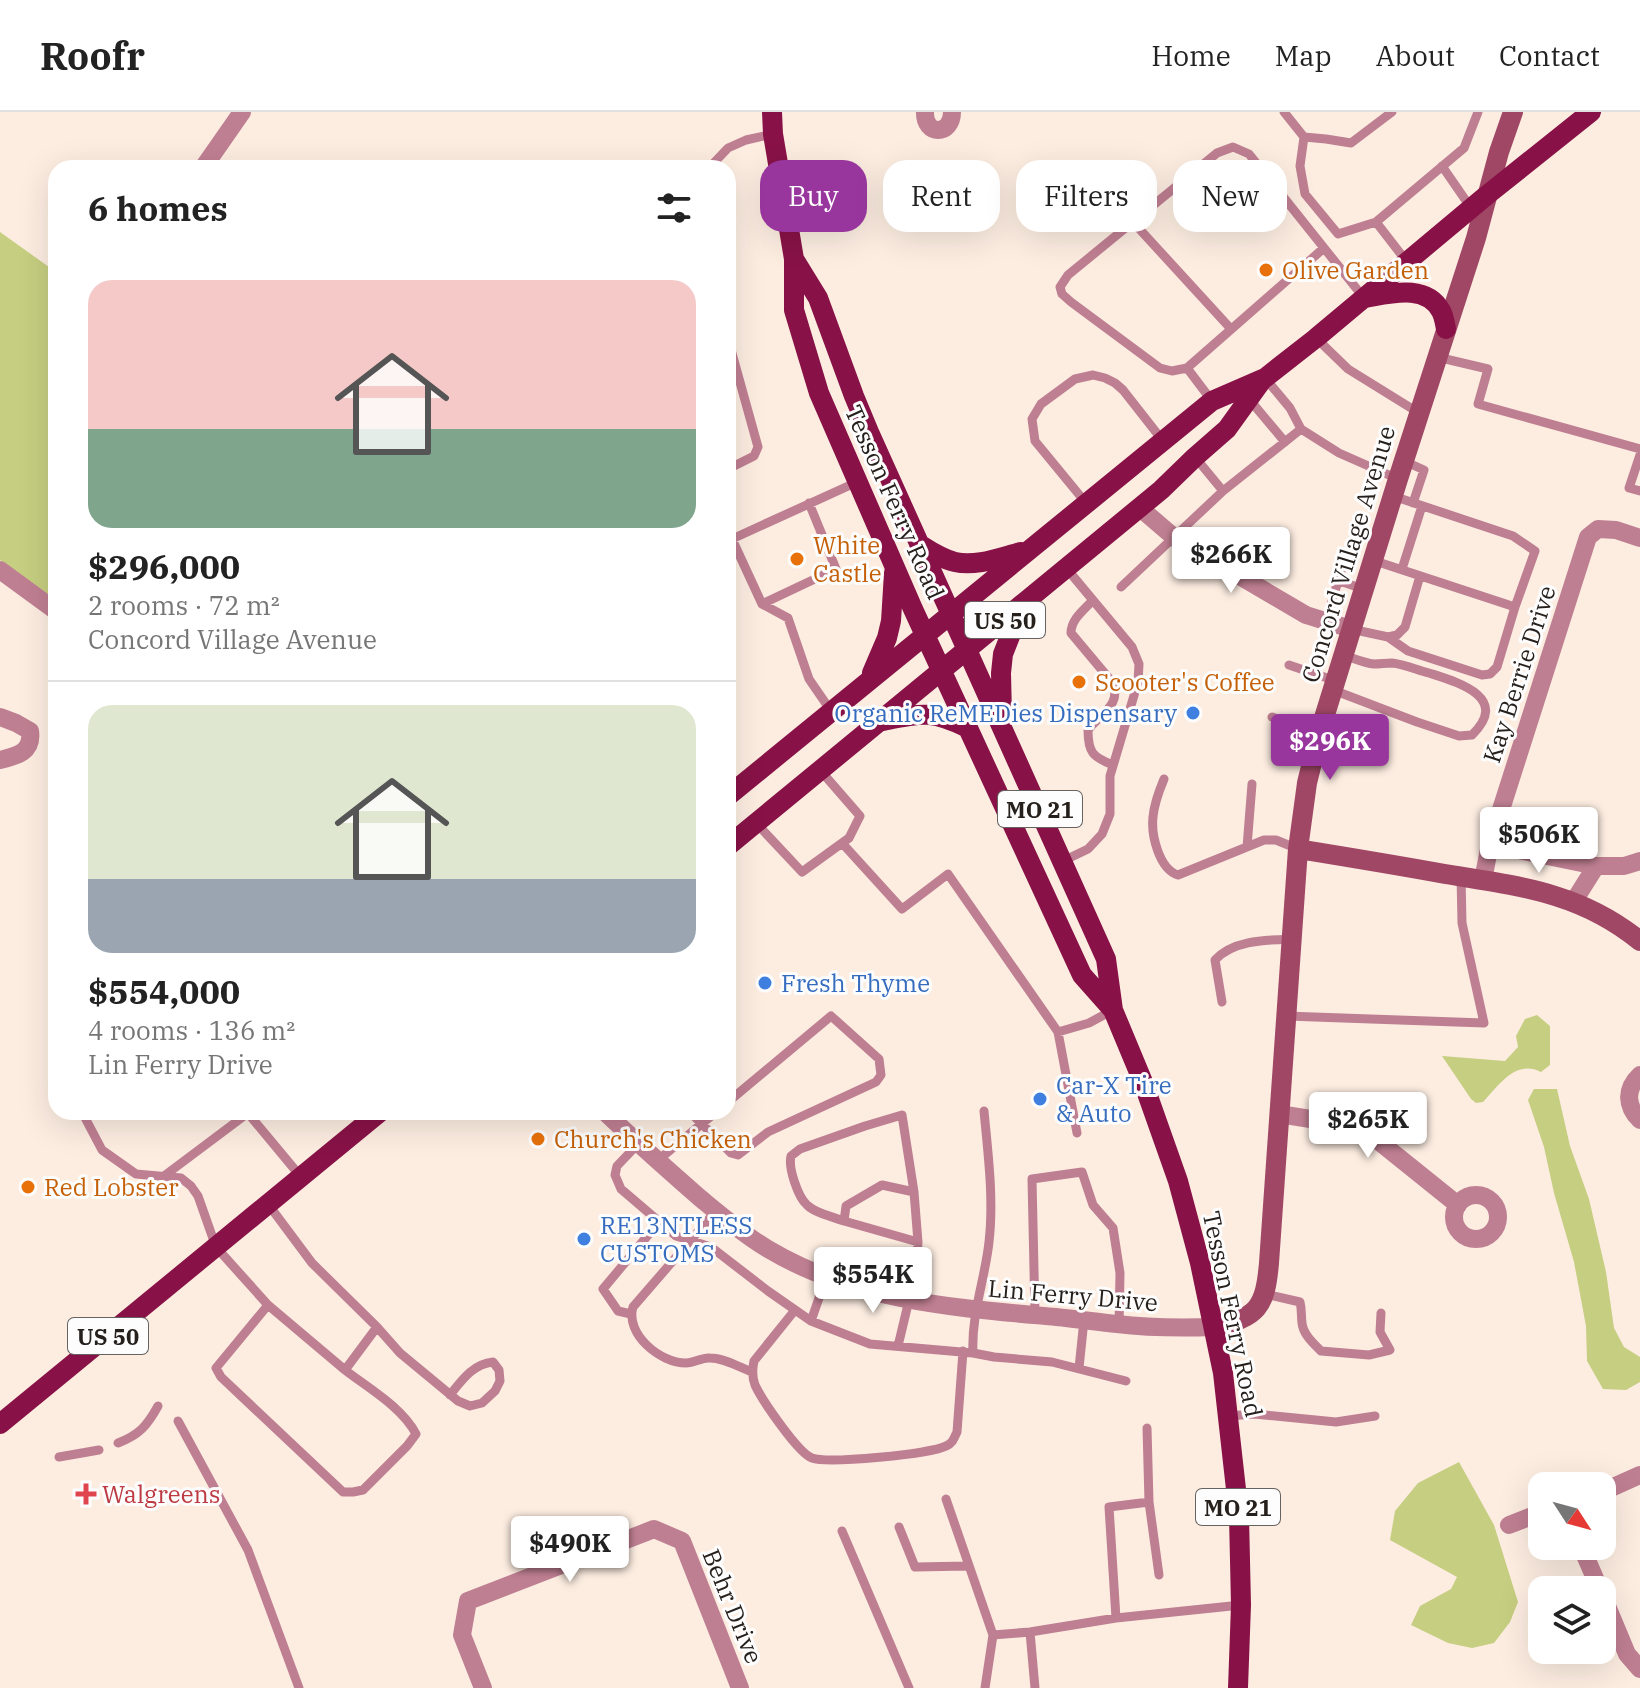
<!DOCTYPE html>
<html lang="en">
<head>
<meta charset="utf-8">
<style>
	body { margin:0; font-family:"IBM Plex Serif",serif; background:#f6f6f6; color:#222; height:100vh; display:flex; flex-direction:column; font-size:30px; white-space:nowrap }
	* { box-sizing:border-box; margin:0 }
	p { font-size:26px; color:#767676 }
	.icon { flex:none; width:44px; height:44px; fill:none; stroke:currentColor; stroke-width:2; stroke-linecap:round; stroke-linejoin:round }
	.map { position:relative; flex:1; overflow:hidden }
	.side { position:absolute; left:48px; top:48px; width:688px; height:960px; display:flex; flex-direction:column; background:#fff; border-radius:24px; box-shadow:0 8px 32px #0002 }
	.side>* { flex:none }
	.guide { position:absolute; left:760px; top:48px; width:760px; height:72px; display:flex; gap:16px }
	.needle { width:52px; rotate:126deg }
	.buttons { position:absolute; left:1528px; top:1360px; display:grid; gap:16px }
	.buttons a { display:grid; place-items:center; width:88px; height:88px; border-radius:16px; background:#fff; box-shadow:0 8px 32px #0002; font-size:40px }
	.price { position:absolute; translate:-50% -68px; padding:0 18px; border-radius:8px; background:#fff; color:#222; font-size:26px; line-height:52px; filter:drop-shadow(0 2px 4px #0008) }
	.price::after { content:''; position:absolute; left:50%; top:48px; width:24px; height:18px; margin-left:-12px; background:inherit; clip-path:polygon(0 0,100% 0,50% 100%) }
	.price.on { background:#98369d; color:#fff }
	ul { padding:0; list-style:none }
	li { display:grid; align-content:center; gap:16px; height:424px; padding:0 40px }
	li+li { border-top:2px solid #e0e0e0 }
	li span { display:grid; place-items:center; height:248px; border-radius:24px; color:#555 }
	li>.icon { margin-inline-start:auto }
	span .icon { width:144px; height:144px; fill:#fffc; stroke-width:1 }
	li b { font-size:34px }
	h2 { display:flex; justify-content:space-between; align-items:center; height:96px; padding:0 40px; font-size:34px }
	.tag { padding:0 28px; border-radius:24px; background:#fff; box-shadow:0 8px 32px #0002; font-size:28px; line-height:72px }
	.tag.on { background:#98369d; color:#fff }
	header { display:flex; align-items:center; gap:48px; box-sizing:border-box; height:112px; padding:0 40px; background:#fff; border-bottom:2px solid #e0e0e0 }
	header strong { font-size:38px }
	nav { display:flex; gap:44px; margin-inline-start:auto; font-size:28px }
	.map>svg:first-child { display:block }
</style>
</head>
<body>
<header>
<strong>Roofr</strong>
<nav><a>Home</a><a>Map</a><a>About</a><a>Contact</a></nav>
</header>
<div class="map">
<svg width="1640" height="1576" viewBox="0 0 1640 1576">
	<rect width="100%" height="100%" fill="#fdede1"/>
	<path fill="#c6ce81" d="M0,120L56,160V488L0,448Z
		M1537,903L1550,914V953L1541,960C1516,947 1499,973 1483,990L1476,991L1471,987L1442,944L1505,949L1518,935L1516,924L1525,907Z
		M1534,977H1557L1570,1034L1589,1087L1606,1160L1614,1216L1624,1235L1640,1245V1270L1626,1278L1603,1277L1587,1249L1586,1214L1574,1150L1554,1081L1544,1035L1528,988Z
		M1459,1350L1494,1413L1518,1490L1510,1510L1494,1531L1472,1536L1448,1531L1411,1513L1420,1494L1451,1477L1457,1465L1390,1428L1395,1399L1418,1371Z"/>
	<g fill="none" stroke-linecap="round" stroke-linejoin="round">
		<path stroke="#bf7f92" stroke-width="9" d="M1284,0L1304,25L1300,54L1305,82L1338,122L1376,110L1464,36L1478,0
			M1304,25L1326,27L1351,31L1392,0
			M1442,54L1471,96
			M709,56L728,36L746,28L773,22
			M1133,110L1231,217
			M1376,110L1407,150
			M1324,136L1187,256L1172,259L1160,256L1071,190L1062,182L1060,175L1068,163L1217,41L1233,35L1249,42L1364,186
			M1316,226L1348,257L1419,301
			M728,227L758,335L754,344L728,357
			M1437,245L1488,257L1478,292L1640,337
			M1187,256L1212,289
			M1265,266L1290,296L1301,317
			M1249,287L1285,330
			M1640,343L1629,376L1640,379
			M1195,345L1223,379
			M1404,349L1424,358L1413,391
			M1086,391L1035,329L1032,307L1041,292L1075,267L1093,263L1105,266L1115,271L1123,278L1163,329
			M1372,448L1515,495
			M1402,457L1422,394
			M1337,468L1363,477
			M1121,475L1223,379L1301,317L1339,341L1398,367
			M1093,488C1084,498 1071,507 1071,521L1112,570C1123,592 1100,602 1088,618C1088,641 1093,645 1113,653
			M762,492L836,457L809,391
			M1326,509L1345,446
			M1351,517L1388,525L1408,539L1482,563L1490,562L1497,555L1515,495L1535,439L1513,424L1393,384
			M1388,525L1397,523L1405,515L1420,464
			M1289,553L1336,569
			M1333,578L1417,610L1459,624L1472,623C1511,585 1457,570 1429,561C1417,558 1404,552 1392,551C1386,551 1380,552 1374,552C1364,551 1353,546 1343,543
			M831,599L809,567L788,506L762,492L732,427L857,370
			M1272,605L1319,622
			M1164,667C1159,679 1154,692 1153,705C1151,723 1159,757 1178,763L1264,728H1276L1298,737
			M756,711L802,760L849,726L860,704L820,658
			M842,731L902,797L948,762L1058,920L1089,911L1113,898
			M1247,735L1252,672
			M1063,749L1088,737L1102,722L1110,702V664L1138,570L1139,552L1132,535L1067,457
			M1222,890L1215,848C1233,828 1266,828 1292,827
			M1286,904L1484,911L1462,811L1461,764
			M1058,920L1077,1021
			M984,999C988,1042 994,1087 989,1130C985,1167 971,1203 973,1241L994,1245L1052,1250L1126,1269
			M82,1000L102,1038L136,1062L181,1066L191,1074L198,1084L216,1135L268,1193L216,1256L221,1265L343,1380H353L363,1378L407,1334L416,1322C402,1295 368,1276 345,1258L377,1215
			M247,1000L301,1065
			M690,1000L731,1041L738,1043L768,1020L876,970L881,963L879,947L831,904L728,990
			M638,1032L617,1054L615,1063L621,1077L676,1124L711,1135L768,1179L811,1209L870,1232L973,1241
			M657,1049L716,1000
			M164,1064L248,1001
			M268,1092L312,1151L377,1215L400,1241L458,1289L470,1294L482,1291L495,1279L500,1269L499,1258L493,1250C473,1252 462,1268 450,1283
			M716,1099L633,1195C625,1222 660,1251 686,1251C695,1251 702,1245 710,1246C724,1246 739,1255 752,1260
			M844,1109C833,1105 815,1101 807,1093C798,1085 788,1056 791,1044L800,1037L865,1014L902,1003L914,1080
			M1265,1182L1300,1190C1302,1198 1301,1203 1302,1211C1303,1222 1313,1231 1321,1239L1369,1243L1390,1238L1380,1220L1381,1201
			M268,1193L345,1258
			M795,1198L754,1249C752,1258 752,1265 755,1273C762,1288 798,1341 812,1346C828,1352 931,1342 946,1334C953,1331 954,1326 957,1320L963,1239
			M631,1202L618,1199L603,1177L659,1110
			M1035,1203L1032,1067L1082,1060L1093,1093L1113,1116L1120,1161L1119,1213
			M811,1209L826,1166
			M898,1234L915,1163L918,1130L914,1080L882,1073L846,1094L844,1109L918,1130
			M1079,1256L1084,1208
			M1229,1304L1254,1302L1336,1310L1375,1304
			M178,1309L248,1438L299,1576
			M1147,1316L1149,1390
			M118,1331C139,1323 147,1314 158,1294
			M59,1345L99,1338
			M946,1387L993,1523L985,1576
			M899,1415L915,1455L969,1454
			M842,1419L909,1576
			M1116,1506L1109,1395L1149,1390L1159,1463
			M1030,1520L1035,1576
			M993,1523L1030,1520L1116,1506L1241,1493"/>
		<path stroke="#bf7f92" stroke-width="18" d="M925,0C924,24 952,24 952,0
			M203,56L242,0
			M1140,396L1175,426L1306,503L1351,517
			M0,458L56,499
			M0,605L16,611L30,619C33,640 17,644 0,648
			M1490,732L1596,754
			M1483,768L1490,732L1588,425L1598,417L1616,418L1640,426
			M1574,789L1596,754H1624L1640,749
			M1640,963C1625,977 1626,994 1640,1008
			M605,1000C636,1030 668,1058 700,1086C722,1104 744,1123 768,1137C857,1190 957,1196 1056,1205C1077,1207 1097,1210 1117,1212C1149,1216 1182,1216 1214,1215
			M1279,1002L1361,1015L1458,1093
			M1454 1105a22 22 0 1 1 44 0a22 22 0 1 1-44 0Z
			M1602,1380L1640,1363
			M1509,1413L1542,1400
			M1581,1434L1600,1478
			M1602,1482L1627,1542L1640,1557
			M483,1576L462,1523L468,1489L654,1417L682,1429L740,1576"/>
		<path stroke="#a14766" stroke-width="20" d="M1298,737C1347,745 1396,753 1445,762C1518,774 1580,780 1640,829
			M1214,1215C1258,1205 1265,1196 1269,1151L1298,737L1307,671L1319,622L1398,367L1476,126L1499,40L1513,0"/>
		<path stroke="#881247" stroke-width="20" d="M772,0L773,22L794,147V198L819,281L913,497L1082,863L1113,898
			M794,147L818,186L854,284L869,320L1106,847L1113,898L1143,970L1178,1069L1200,1151L1223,1261L1239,1404L1241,1493L1238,1576
			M1364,186C1389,182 1426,171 1441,199C1444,204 1445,212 1446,217
			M919,432C930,439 942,447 955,450C976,455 1001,445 1021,440
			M872,561L887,526L891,509L894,461
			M1002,604L1001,561L1003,542L1020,499
			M883,609C922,601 931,598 968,616
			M728,684L1212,289L1265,266L1316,226L1487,83L1591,0
			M728,734L1161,378L1195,345L1227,317L1263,267
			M0,1312L380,1000"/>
	</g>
	<g fill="#e8710a" stroke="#fdfdfd" stroke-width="3">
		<circle cx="1266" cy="158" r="8"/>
		<circle cx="797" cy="447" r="8"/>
		<circle cx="1079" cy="570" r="8"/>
		<circle cx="538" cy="1027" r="8"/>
		<circle cx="28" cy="1075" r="8"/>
	</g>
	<g fill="#3f7fe0" stroke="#fdfdfd" stroke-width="3">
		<circle cx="1193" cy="601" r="8"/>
		<circle cx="765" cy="871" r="8"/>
		<circle cx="1040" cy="987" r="8"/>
		<circle cx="584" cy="1127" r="8"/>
	</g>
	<path fill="#e0444e" stroke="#fdfdfd" stroke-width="3" d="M82 1370h8v8h8v8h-8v8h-8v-8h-8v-8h8z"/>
	<g text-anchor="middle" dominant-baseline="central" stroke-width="6" stroke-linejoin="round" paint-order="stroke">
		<g fill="#fdfdfd" stroke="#666260" stroke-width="2">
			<rect x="965" y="490" width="80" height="36" rx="6"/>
			<rect x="998" y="679" width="84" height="36" rx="6"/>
			<rect x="68" y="1206" width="80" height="36" rx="6"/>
			<rect x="1196" y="1377" width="84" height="36" rx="6"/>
		</g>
		<g font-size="22" font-weight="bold" fill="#26201c">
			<text x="1005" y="508">US 50</text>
			<text x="1040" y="697">MO 21</text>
			<text x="108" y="1224">US 50</text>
			<text x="1238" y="1395">MO 21</text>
		</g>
		<g font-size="24" fill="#c56008" stroke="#fdfdfd" text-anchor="start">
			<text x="1282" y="158">Olive Garden</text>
			<text x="813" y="433">White<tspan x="813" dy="28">Castle</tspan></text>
			<text x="1095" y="570">Scooter's Coffee</text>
			<text x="554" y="1027">Church's Chicken</text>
			<text x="44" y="1075">Red Lobster</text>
		</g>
		<g font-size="24" fill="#26201c" stroke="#fdfdfd">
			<text transform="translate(895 390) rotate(66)">Tesson Ferry Road</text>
			<text transform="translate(1348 442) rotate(-73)">Concord Village Avenue</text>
			<text transform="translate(1519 562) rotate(-72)">Kay Berrie Drive</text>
			<text transform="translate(1073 1183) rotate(5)">Lin Ferry Drive</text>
			<text transform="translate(1233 1202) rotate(78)">Tesson Ferry Road</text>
			<text transform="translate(733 1494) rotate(68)">Behr Drive</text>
		</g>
		<g font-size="24" fill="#366cbe" stroke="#fdfdfd" text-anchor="start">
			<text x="1177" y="601" text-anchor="end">Organic ReMEDies Dispensary</text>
			<text x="781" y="871">Fresh Thyme</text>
			<text x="1056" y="973">Car-X Tire<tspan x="1056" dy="28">&amp; Auto</tspan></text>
			<text x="600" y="1113">RE13NTLESS<tspan x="600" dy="28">CUSTOMS</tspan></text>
		</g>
		<g font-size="24" fill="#be3a42" stroke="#fdfdfd" text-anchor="start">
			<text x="102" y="1382">Walgreens</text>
		</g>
	</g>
</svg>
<div class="buttons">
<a><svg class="needle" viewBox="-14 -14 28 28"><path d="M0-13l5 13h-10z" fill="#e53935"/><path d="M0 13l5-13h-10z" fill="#767676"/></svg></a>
<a><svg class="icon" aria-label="layers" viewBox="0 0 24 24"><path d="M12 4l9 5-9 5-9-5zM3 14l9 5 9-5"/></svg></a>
</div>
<b class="price" style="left:1231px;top:483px">$266K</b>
<b class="price on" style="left:1330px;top:670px">$296K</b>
<b class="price" style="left:1539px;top:763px">$506K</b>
<b class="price" style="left:1368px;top:1048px">$265K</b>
<b class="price" style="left:873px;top:1203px">$554K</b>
<b class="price" style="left:570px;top:1472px">$490K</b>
<div class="guide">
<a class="tag on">Buy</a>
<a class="tag">Rent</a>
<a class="tag">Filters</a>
<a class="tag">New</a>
</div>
<section class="side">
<h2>6 homes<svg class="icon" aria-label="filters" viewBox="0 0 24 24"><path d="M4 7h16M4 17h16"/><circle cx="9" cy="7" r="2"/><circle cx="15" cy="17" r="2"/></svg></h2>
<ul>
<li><span style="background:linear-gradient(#f6c9c9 60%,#7fa58c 0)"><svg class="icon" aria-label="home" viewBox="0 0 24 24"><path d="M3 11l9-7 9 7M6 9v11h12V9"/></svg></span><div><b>$296,000</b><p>2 rooms · 72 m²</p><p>Concord Village Avenue</p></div></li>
<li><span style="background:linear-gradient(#dfe7d0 70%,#9aa5b1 0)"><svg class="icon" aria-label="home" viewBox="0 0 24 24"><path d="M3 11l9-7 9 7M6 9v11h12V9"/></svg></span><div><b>$554,000</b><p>4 rooms · 136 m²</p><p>Lin Ferry Drive</p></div></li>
</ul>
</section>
</div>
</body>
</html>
